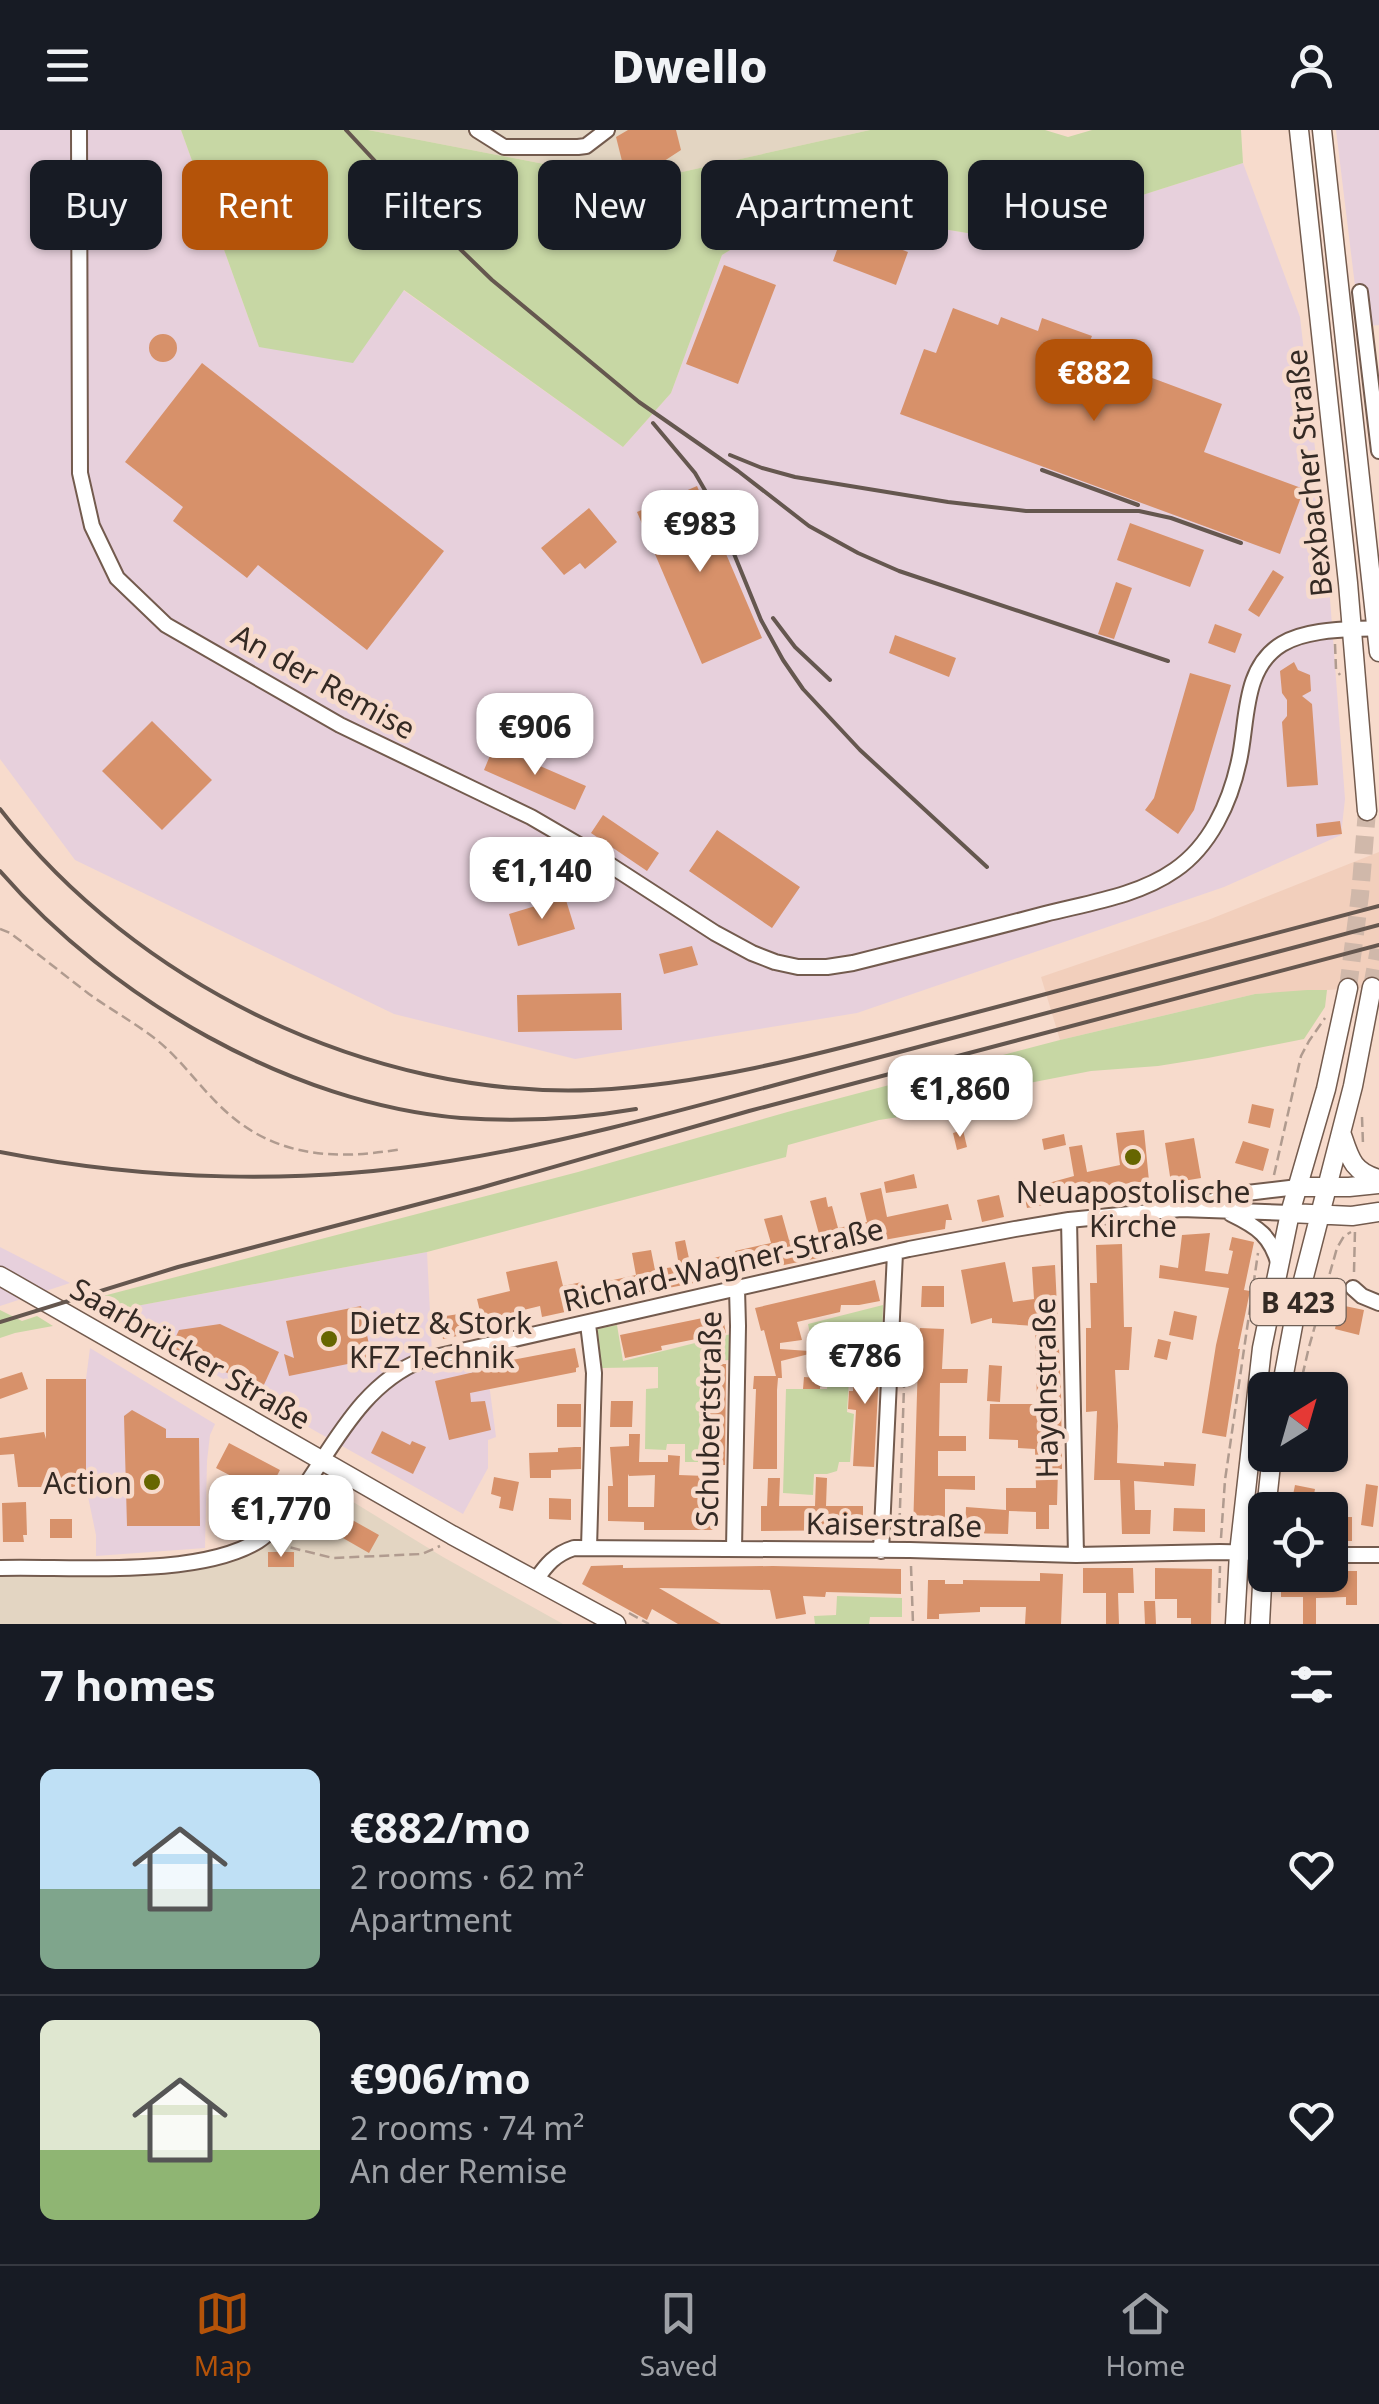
<!DOCTYPE html>
<html lang="en">
<head>
<meta charset="utf-8">
<style>
	body { margin:0; font-family:"Noto Sans",sans-serif; background:#20242c; color:#f1f3f6; height:100vh; display:flex; flex-direction:column; font-size:38px; white-space:nowrap }
	* { box-sizing:border-box; margin:0 }
	p { font-size:32px; color:#9ea1a6 }
	.icon { flex:none; width:55px; height:55px; fill:none; stroke:currentColor; stroke-width:2; stroke-linecap:round; stroke-linejoin:round }
	.map { position:relative; height:1494px; overflow:hidden }
	.drawer { display:flex; flex-direction:column; background:#171b24; flex:1 }
	.drawer>* { flex:none }
	.top-card { position:absolute; left:30px; top:30px; width:1320px; height:90px; display:flex; gap:20px }
	.needle { width:65px; rotate:37deg }
	.buttons { position:absolute; left:1248px; top:1242px; display:grid; gap:20px }
	.buttons a { display:grid; place-items:center; width:100px; height:100px; border-radius:15px; background:#171b24; box-shadow:0 2px 8px #0004; font-size:50px }
	.price { position:absolute; translate:-50% -85px; padding:0 22px; border-radius:20px; background:#fff; color:#222; font-size:32px; line-height:65px; filter:drop-shadow(0 2px 5px #0008) }
	.price::after { content:''; position:absolute; left:50%; top:60px; width:30px; height:22px; margin-left:-15px; background:inherit; clip-path:polygon(0 0,100% 0,50% 100%) }
	.price.active { background:#b45309; color:#fff }
	ul { padding:0; list-style:none }
	li { display:flex; align-items:center; gap:30px; height:250px; padding:0 40px }
	li+li { border-top:2px solid #363941 }
	li span { display:grid; place-items:center; flex:none; width:280px; height:200px; border-radius:15px; color:#555 }
	li>.icon { margin-inline-start:auto }
	span .icon { width:120px; height:120px; fill:#fffc; stroke-width:1 }
	li b { font-size:42px }
	h2 { display:flex; justify-content:space-between; align-items:center; height:120px; padding:0 40px; font-size:42px }
	.chip { padding:0 35px; border-radius:15px; background:#171b24; box-shadow:0 2px 8px #0004; font-size:35px; line-height:90px }
	.chip.active { background:#b45309; color:#fff }
	header { display:flex; justify-content:space-between; align-items:center; height:130px; padding:0 40px; background:#171b24; font-size:45px; font-weight:800 }
	.dock { display:flex; justify-content:space-around; align-items:center; height:140px; border-top:2px solid #363941; background:#171b24; font-size:28px; color:#9ea1a6 }
	.dock a { display:grid; justify-items:center; gap:5px }
	.dock .active { color:#b45309 }
	.map>svg:first-child { display:block }
</style>
</head>
<body>
<header><svg class="icon" aria-label="menu" viewBox="0 0 24 24"><path d="M4 6h16M4 12h16M4 18h16"/></svg>Dwello<svg class="icon" aria-label="person" viewBox="0 0 24 24"><circle cx="12" cy="8" r="4"/><path d="M4 21q1-7 8-7t8 7"/></svg></header>
<div class="map">
<svg width="1379" height="1494" viewBox="0 0 1379 1494">
	<rect width="100%" height="100%" fill="#f7dbcc"/>
	<path fill="#e7d0dc" d="M0,0H181L259,217L403,160L623,317L671,263L722,125L803,76L1004,109L1243,33L1300,187L1326,415L1345,669L1341,705L1224,757L857,883L575,929L394,884L75,730L0,629Z
		M1336,0H1379V195L1360,197Z
		M0,1117L70,1153L0,1176Z
		M427,1122L433,1244L486,1230L496,1307L488,1310V1338L463,1384L104,1182Z
		M90,1218L215,1294L210,1305L207,1331L205,1418L96,1426V1405L86,1357V1249Z"/>
	<path fill="#e3d5c2" d="M368,0H870L637,52Z
		M327,1356L443,1427L563,1494H0V1442L174,1439L233,1430L262,1418L287,1398Z"/>
	<path fill="#f2cfbc" d="M1379,722V857L1255,864L1060,910L1041,847L1208,790Z"/>
	<path fill="#c7d7a4" d="M181,0H368L637,52L870,0H1045L1068,7L1092,0H1241L1243,33L1004,109L802,76L722,125L671,263L623,317L404,160L353,233L259,217Z
		M1307,860H1327L1325,877L1304,909L1208,928L1158,936L1091,941L1024,954L959,978L879,990L788,1015L786,1027L427,1122L104,1182L84,1171L578,1042L791,981L1060,910L1255,864Z
		M883,1175L882,1219L851,1218L847,1282L854,1284L850,1332H839L837,1341L827,1344H814L813,1365L783,1363L786,1259H827L830,1227L814,1223L808,1194Z
		M0,1180L22,1191L37,1186L53,1196L15,1203L0,1208Z
		M617,1195L623,1231L731,1204V1230L705,1231L698,1332H685V1314H667L666,1320L645,1319L646,1259L658,1258V1237L601,1238L597,1199Z
		M837,1466L902,1468V1487H870L869,1494H815L814,1486L836,1485Z"/>
	<path fill="#d7916a" fill-rule="evenodd" d="M628,0H676L681,20L655,37L623,35L616,7Z
		M845,98L908,122L896,155L833,131Z
		M724,135L776,155L738,254L686,234Z
		M953,178L998,195L1001,187L1038,201L1042,188L1092,206L1085,223L1222,274L1204,322L1304,359L1280,424L900,284L924,219L936,223Z
		M149 218a14 14 0 1 1 28 0a14 14 0 1 1-28 0Z
		M202,233L444,421L367,520L258,435L247,448L173,391L183,377L125,332Z
		M697,356L762,508L702,534L637,382Z
		M589,378L617,412L585,439L580,433L564,445L541,418Z
		M1130,393L1204,420L1190,457L1117,430Z
		M1273,440L1284,447L1259,487L1248,480Z
		M1116,452L1132,458L1114,509L1098,504Z
		M1215,494L1242,504L1235,523L1208,513Z
		M895,505L956,528L949,547L889,523Z
		M1294,532L1298,540L1310,545L1311,561L1302,566L1312,574L1318,655L1287,657L1282,592L1287,586V570L1282,563L1280,541Z
		M1190,543L1231,555L1194,680L1178,704L1145,680L1154,668Z
		M152,591L212,650L162,700L102,641Z
		M494,616L586,656L575,680L484,640Z
		M603,685L659,723L647,741L591,703Z
		M1340,691L1342,704L1317,707L1316,694Z
		M717,700L800,757L772,798L689,741Z
		M565,767L575,799L518,816L509,784Z
		M692,816L698,835L664,844L659,824Z
		M621,863L622,900L518,902L517,865Z
		M1252,974L1274,979L1270,998L1248,993Z
		M963,1000L967,1017L957,1020L953,1003Z
		M1144,1000L1149,1051L1106,1056L1108,1064L1027,1078L1023,1060L1074,1046L1069,1017L1082,1015L1087,1042L1120,1035L1116,1003Z
		M1064,1004L1066,1015L1044,1020L1042,1009Z
		M1194,1008L1201,1048L1171,1053L1165,1013Z
		M1243,1011L1269,1019L1263,1041L1235,1033Z
		M914,1044L917,1058L886,1063L884,1052Z
		M881,1058L887,1087L948,1074L952,1090H946L945,1099L884,1110L823,1124V1127L740,1144L627,1166L628,1169L608,1174L604,1152L636,1145L632,1123L651,1120L655,1140L679,1136L675,1112L685,1110L690,1133L736,1123L735,1121L771,1113L764,1089L782,1085L789,1110L819,1104L810,1071L826,1067L828,1077L832,1076L838,1098L867,1092L860,1063Z
		M999,1065L1004,1087L982,1092L977,1070Z
		M1210,1103L1205,1141L1228,1144L1233,1121L1229,1120L1232,1107L1254,1112L1244,1160L1250,1161L1238,1219H1240L1226,1307L1202,1303L1216,1215L1229,1158L1159,1148L1160,1135L1178,1138L1182,1105Z
		M1122,1114L1124,1197H1132L1129,1240H1115L1118,1296L1117,1333L1164,1336V1332L1196,1334L1194,1356L1134,1351L1135,1380H1151L1150,1404H1122L1120,1350H1094L1097,1281L1086,1282V1198H1091L1090,1153H1097L1096,1115Z
		M557,1131L563,1156L582,1152L588,1177L542,1187L540,1176L482,1190L477,1169L510,1161L506,1142Z
		M1005,1132L1013,1172L1034,1169L1032,1137L1055,1135L1061,1260L1062,1339H1058L1057,1375H1049V1399H1036V1382L1009,1381L1008,1404L965,1403L966,1377L1006,1380V1358H1036L1035,1319L1018,1318V1310L989,1309L990,1274H1037L1035,1196L992,1193V1188L971,1194L961,1140Z
		M875,1150L880,1171L859,1175H841L840,1182L797,1192L802,1210L780,1213V1219L809,1221V1224L781,1231L782,1248H778L777,1260V1339H753L756,1259H753L754,1246H776L764,1200L761,1201L755,1178Z
		M922,1156H944V1177H921Z
		M1340,1175L1364,1180L1359,1205L1335,1199Z
		M361,1176L372,1229L289,1246L284,1224L294,1228L286,1191Z
		M1174,1181L1197,1186L1193,1210L1169,1205Z
		M459,1184L462,1205L443,1209L439,1187Z
		M722,1184L726,1203L661,1216L662,1220L625,1228L620,1205Z
		M220,1194L279,1222L262,1259L171,1217L179,1200Z
		M920,1198L944,1199L942,1239H968L967,1253H940L939,1306H966V1321H938V1346H975V1360L945,1359V1401H913L918,1230H910L911,1217L919,1218Z
		M1158,1209L1171,1212L1167,1230L1154,1227Z
		M575,1218L579,1237L576,1238V1242L470,1263L471,1272L485,1271L491,1300L449,1310L435,1251L492,1238L491,1234Z
		M855,1223L880,1224L874,1337L853,1336L856,1280L848,1279L849,1261H853Z
		M713,1234H726L725,1335L701,1334V1323H706L708,1256H714Z
		M989,1235L1002,1236L1000,1272L987,1271Z
		M22,1242L28,1259L0,1269V1249Z
		M804,1247L820,1248V1259H803Z
		M46,1249H86V1357H18L14,1324L0,1325V1308L44,1302L46,1309Z
		M611,1271H633L632,1297H610Z
		M557,1274H581V1297H557Z
		M132,1280L166,1299V1308H199L200,1396H127L124,1286Z
		M382,1301L410,1315L412,1311L426,1317L413,1344L371,1323Z
		M629,1304H640L639,1332H668V1325L680,1326L679,1345L706,1346V1377H717V1400H644V1392L608,1391V1356H613L610,1317L629,1316ZM628,1344L629,1346L655,1345L654,1377H628Z
		M229,1313L280,1340L263,1372L254,1383L244,1376L253,1365L249,1363L252,1357L216,1338Z
		M575,1317H581V1339L551,1340V1348H530L529,1323L558,1322V1318Z
		M494,1347L519,1352L513,1381L499,1378L501,1367L491,1364Z
		M816,1347L827,1348L826,1376H863V1400L761,1401V1376H767L768,1348H780L779,1376H815Z
		M1366,1354L1378,1356L1373,1397L1361,1395Z
		M1295,1355L1315,1359L1311,1380H1290Z
		M549,1368L571,1369V1390L549,1389Z
		M322,1370L340,1380L338,1382L379,1405L369,1423L329,1400L325,1407L307,1397Z
		M26,1372L27,1405H23L24,1412H3L2,1373Z
		M1174,1378L1205,1379V1402L1173,1401Z
		M1330,1387H1352V1411H1330Z
		M50,1389H72V1408H50Z
		M268,1422H294V1437H268Z
		M623,1435V1438L773,1436L901,1439V1464L826,1462L825,1467L803,1466L806,1484L776,1489L770,1460L659,1458L721,1494H678L652,1479L647,1490L582,1454L591,1436Z
		M1083,1438H1133L1134,1463H1118L1119,1494H1106V1463H1083Z
		M1155,1438L1212,1439L1211,1494H1191V1488H1177V1469H1155Z
		M1330,1441H1357V1475H1346V1467L1316,1468V1494H1303V1467H1281V1445H1330Z
		M1040,1443L1063,1444L1061,1494H1025L1026,1477H980V1482L939,1484V1489H927L928,1450H945V1454H963V1450L1040,1451Z
		M1144,1471H1155L1156,1494H1145Z"/>
	<g fill="none" stroke-linecap="round" stroke-linejoin="round">
		<path stroke="#d0b8aa" stroke-width="18" stroke-dasharray="18 9" stroke-linecap="butt" d="M1372,857L1379,819
			M1348,858L1360,765L1367,681"/>
		<g stroke="#735b4e" stroke-width="18">
			<path id="minor" d="M79,0L80,343L92,396L117,448L166,495L340,595L531,687L579,715L715,803L752,823L775,832L798,837H827L853,833C917,817 981,801 1045,784C1088,773 1138,766 1175,740C1210,716 1230,673 1239,631C1248,592 1242,538 1282,514C1309,498 1349,500 1379,498
				M477,0L504,17H578L586,16L607,0
				M1360,162L1379,321
				M1200,1074L1247,1063L1298,1057
				M1231,1084C1258,1097 1271,1106 1279,1135
				M1069,1090L1076,1425
				M1353,1158L1362,1166L1379,1173
				M588,1194L594,1243L589,1418
				M734,1419L738,1196L737,1159
				M881,1421L895,1123
				M1330,1425H1379
				M0,1438C72,1436 197,1448 258,1411C271,1403 281,1389 290,1377C330,1325 357,1256 422,1230L909,1119L1015,1099L1069,1090L1181,1079L1290,1083
				M536,1450C546,1435 555,1424 574,1418L910,1420L1076,1425L1220,1422L1265,1423"/>
		</g>
		<g stroke="#735b4e" stroke-width="21">
			<path id="major" d="M1299,0L1348,453L1367,681
				M1322,0L1379,522
				M1342,1005C1350,1029 1353,1042 1379,1049
				M1298,1057H1349L1379,1054
				M1290,1083L1352,1086L1379,1082
				M0,1146L452,1405L616,1494
				M1281,1260L1297,1174L1353,956L1372,857
				M1266,1380L1272,1325
				M1235,1494L1239,1423L1262,1218L1290,1083L1326,959L1348,858
				M1260,1494L1265,1397"/>
		</g>
		<path stroke="#b09b8f" stroke-width="2.5" stroke-dasharray="10 5" stroke-linecap="butt" d="M1335,514L1336,539L1340,545
			M0,799L10,803C37,823 63,844 89,864C110,879 133,892 153,907C178,926 195,951 217,973C270,1027 331,1031 402,1019
			M1362,987L1363,1014
			M1274,1045L1301,926L1309,911L1325,888
			M1354,1142L1355,1100
			M1299,1260L1309,1217L1337,1118L1344,1106L1351,1102
			M899,1408L905,1226
			M1221,1408L1225,1350L1258,1123
			M276,1414L333,1428L422,1424L440,1416
			M911,1436L913,1494
			M1219,1473L1220,1436
			M629,1483L649,1494"/>
		<use href="#minor" stroke="#fff" stroke-width="14"/>
		<use href="#major" stroke="#fff" stroke-width="18"/>
		<path stroke="#65574f" stroke-width="4" d="M346,0L428,88L492,150L639,272L738,341L809,396L858,423L899,441L1168,531
			M653,293L695,343L706,362L734,424
			M730,325L762,338L795,347L948,372L1026,381H1139L1171,388L1241,413
			M1042,340L1138,375
			M730,414L761,490L783,530L803,559L860,620L987,737
			M773,488L795,517L830,550
			M0,679C135,854 371,969 593,960C717,954 836,919 955,888C1097,851 1238,813 1379,776
			M0,741C110,868 291,974 461,988C518,992 579,989 636,979
			M0,1022C147,1051 303,1055 450,1031C587,1009 720,969 854,934C1029,888 1204,841 1379,795
			M0,1192L178,1137L480,1058L749,981L1379,815"/>
	</g>
	<g fill="#660" stroke="#f7dbcc" stroke-width="4">
		<circle cx="1133" cy="1027" r="10"/>
		<circle cx="329" cy="1209" r="10"/>
		<circle cx="152" cy="1352" r="10"/>
	</g>
	<g text-anchor="middle" dominant-baseline="central" stroke-width="9" stroke-linejoin="round" paint-order="stroke">
		<rect fill="#f7dbcc" stroke="#6e5f56" stroke-width="2.5" x="1250.5" y="1149" width="95" height="46" rx="8"/>
		<g font-size="28" font-weight="bold" fill="#342a24">
			<text x="1298" y="1172">B 423</text>
		</g>
		<g font-size="30" fill="#342a24" stroke="#f7dbcc">
			<text transform="translate(1308 343) rotate(-96)">Bexbacher Straße</text>
			<text transform="translate(324 551) rotate(29)">An der Remise</text>
			<text transform="translate(723 1134) rotate(-13)">Richard-Wagner-Straße</text>
			<text transform="translate(191 1223) rotate(30)">Saarbrücker Straße</text>
			<text transform="translate(1045 1258) rotate(-91)">Haydnstraße</text>
			<text transform="translate(708 1289) rotate(-89)">Schubertstraße</text>
			<text transform="translate(894 1394) rotate(1)">Kaiserstraße</text>
		</g>
		<g font-size="30" fill="#342a24" stroke="#f7dbcc">
			<text x="1133" y="1061">Neuapostolische<tspan x="1133" dy="34">Kirche</tspan></text>
			<text x="349" y="1192" text-anchor="start">Dietz &amp; Stork<tspan x="349" dy="34">KFZ Technik</tspan></text>
			<text x="132" y="1352" text-anchor="end">Action</text>
		</g>
	</g>
</svg>
<div class="buttons">
<a><svg class="needle" viewBox="-14 -14 28 28"><path d="M0-13l5 13h-10z" fill="#e53935"/><path d="M0 13l5-13h-10z" fill="#9ea1a6"/></svg></a>
<a><svg class="icon" aria-label="locate" viewBox="0 0 24 24"><circle cx="12" cy="12" r="6"/><path d="M12 2v4M12 18v4M2 12h4M18 12h4"/></svg></a>
</div>
<b class="price active" style="left:1094px;top:294px">€882</b>
<b class="price" style="left:700px;top:445px">€983</b>
<b class="price" style="left:535px;top:648px">€906</b>
<b class="price" style="left:542px;top:792px">€1,140</b>
<b class="price" style="left:960px;top:1010px">€1,860</b>
<b class="price" style="left:865px;top:1277px">€786</b>
<b class="price" style="left:281px;top:1430px">€1,770</b>
<div class="top-card">
<a class="chip">Buy</a>
<a class="chip active">Rent</a>
<a class="chip">Filters</a>
<a class="chip">New</a>
<a class="chip">Apartment</a>
<a class="chip">House</a>
</div>
</div>
<section class="drawer">
<h2>7 homes<svg class="icon" aria-label="filters" viewBox="0 0 24 24"><path d="M4 7h16M4 17h16"/><circle cx="9" cy="7" r="2"/><circle cx="15" cy="17" r="2"/></svg></h2>
<ul>
<li><span style="background:linear-gradient(#bfe0f5 60%,#7fa58c 0)"><svg class="icon" aria-label="home" viewBox="0 0 24 24"><path d="M3 11l9-7 9 7M6 9v11h12V9"/></svg></span><div><b>€882/mo</b><p>2 rooms · 62 m²</p><p>Apartment</p></div><svg class="icon" aria-label="heart" viewBox="0 0 24 24"><path d="M12 20l-8-8c-3-5 5-10 8-4 3-6 11-1 8 4z"/></svg></li>
<li><span style="background:linear-gradient(#dfe7d0 65%,#8fb573 0)"><svg class="icon" aria-label="home" viewBox="0 0 24 24"><path d="M3 11l9-7 9 7M6 9v11h12V9"/></svg></span><div><b>€906/mo</b><p>2 rooms · 74 m²</p><p>An der Remise</p></div><svg class="icon" aria-label="heart" viewBox="0 0 24 24"><path d="M12 20l-8-8c-3-5 5-10 8-4 3-6 11-1 8 4z"/></svg></li>
</ul>
</section>
<nav class="dock">
<a class="active"><svg class="icon" aria-label="map" viewBox="0 0 24 24"><path d="M3 6l6-2 6 2 6-2v14l-6 2-6-2-6 2zM9 4v14M15 6v14"/></svg>Map</a>
<a><svg class="icon" aria-label="saved" viewBox="0 0 24 24"><path d="M7 4h10v16l-5-4-5 4z"/></svg>Saved</a>
<a><svg class="icon" aria-label="home" viewBox="0 0 24 24"><path d="M3 11l9-7 9 7M6 9v11h12V9"/></svg>Home</a>
</nav>
</body>
</html>
